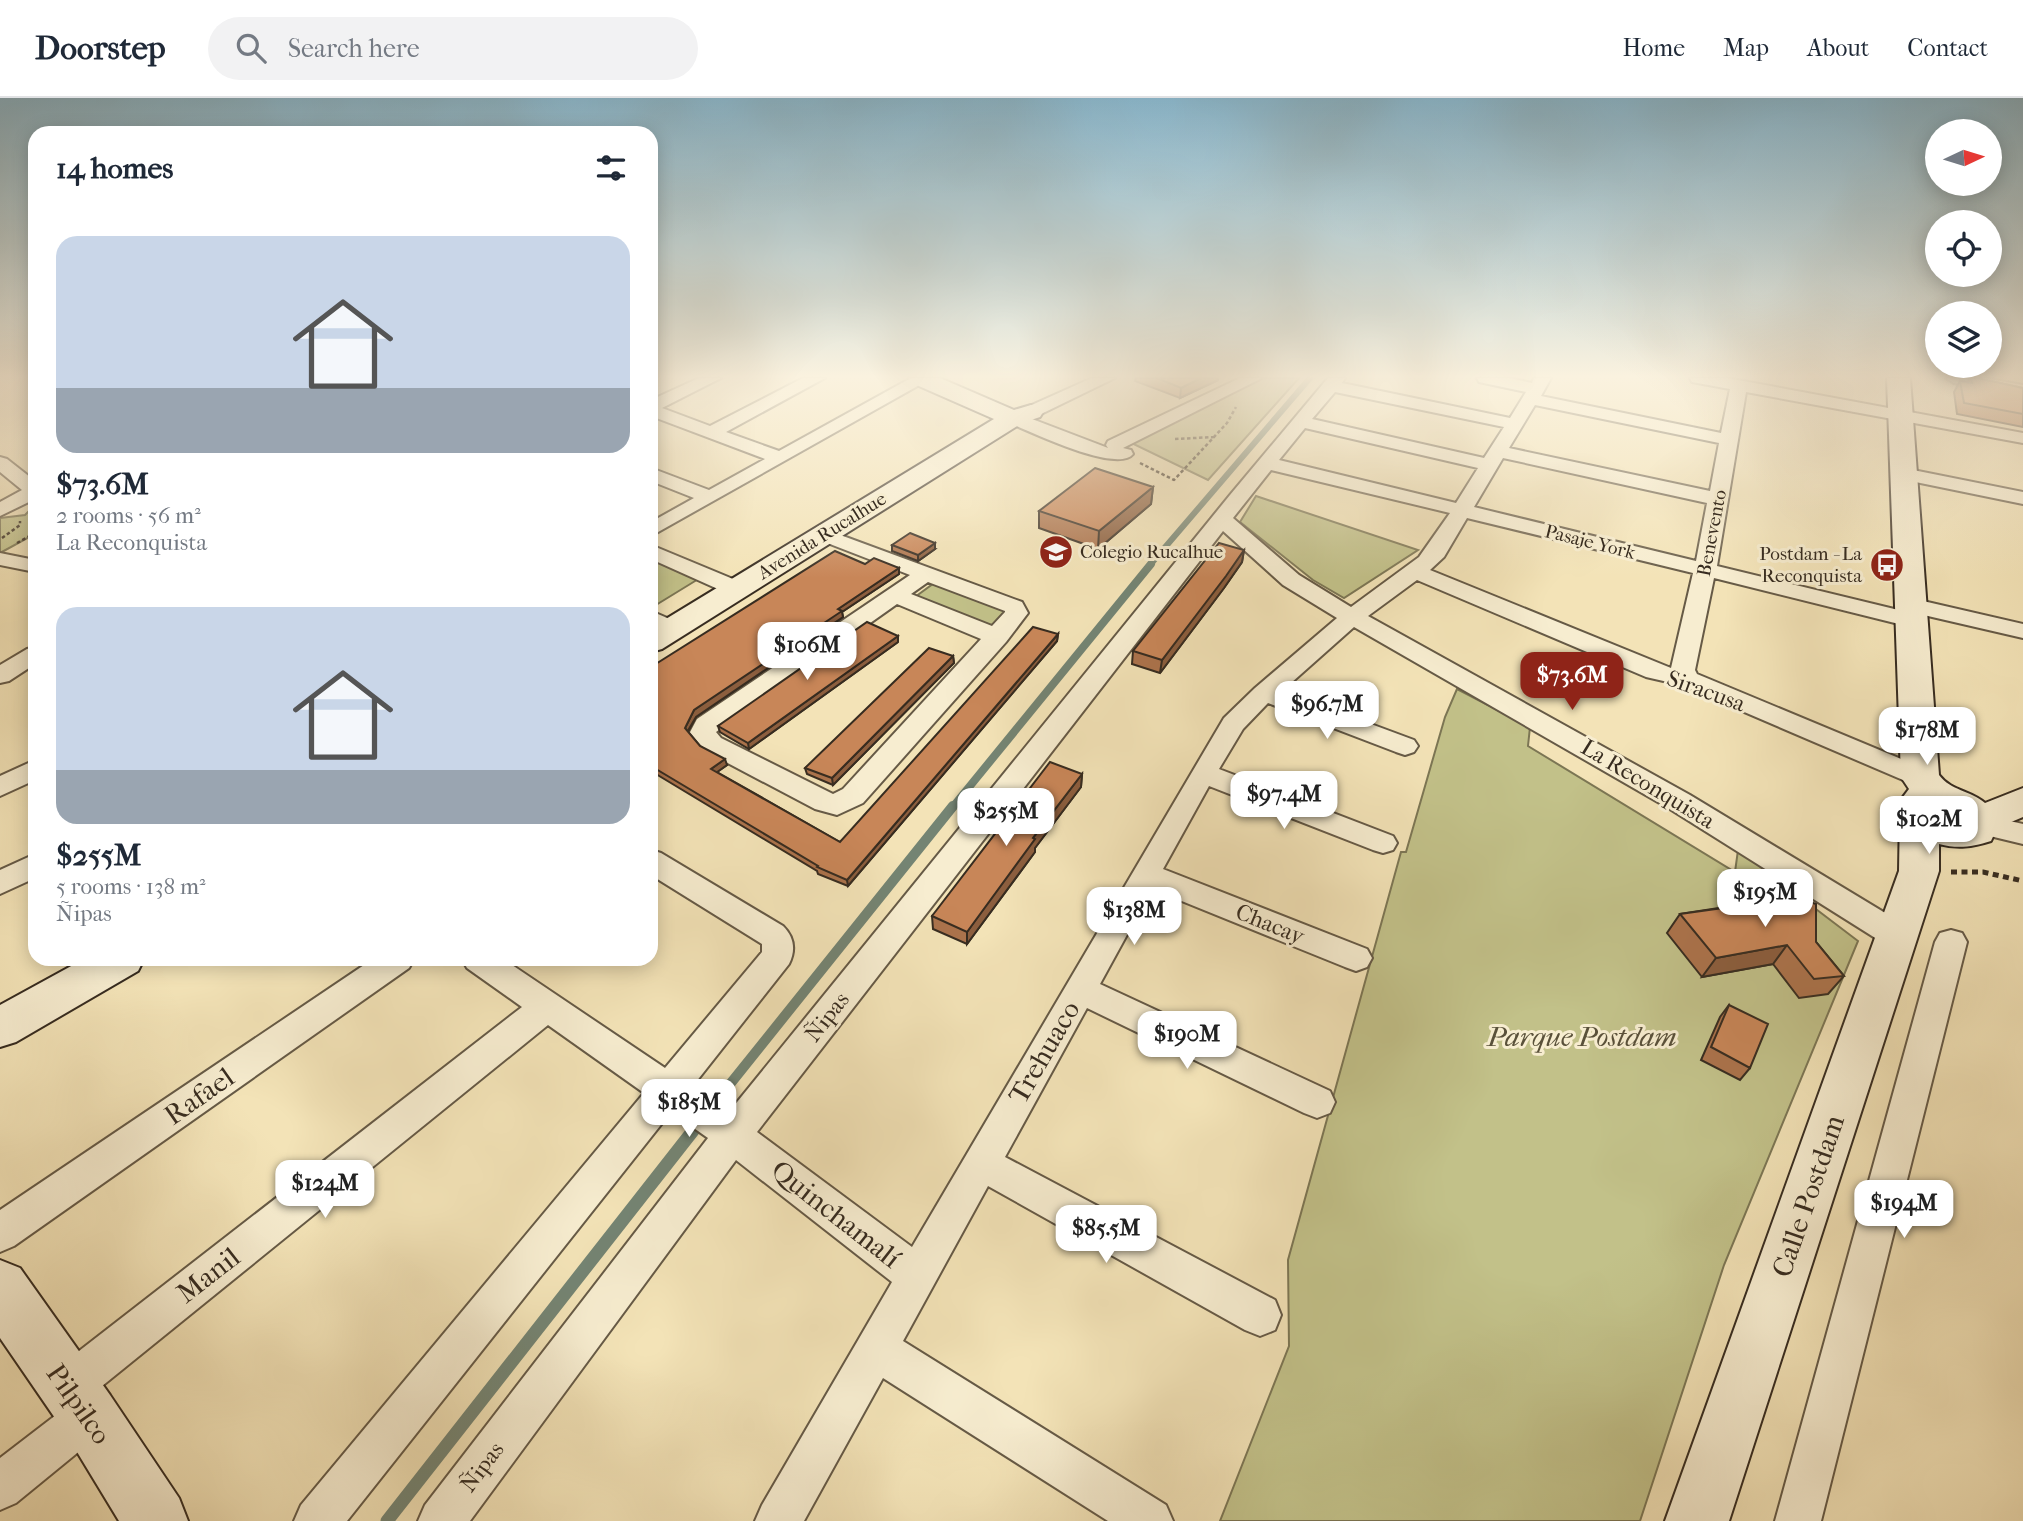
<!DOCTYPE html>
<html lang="en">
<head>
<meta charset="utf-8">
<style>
	body { margin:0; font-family:"IM FELL French Canon",serif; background:#f2f2f3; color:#1f2937; height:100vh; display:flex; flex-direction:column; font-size:26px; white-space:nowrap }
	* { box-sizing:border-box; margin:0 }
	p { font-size:23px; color:#747a83 }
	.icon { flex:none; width:38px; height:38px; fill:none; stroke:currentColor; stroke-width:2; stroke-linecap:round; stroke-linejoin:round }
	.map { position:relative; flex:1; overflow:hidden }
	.panel { position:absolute; left:28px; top:28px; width:630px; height:840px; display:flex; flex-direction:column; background:#fff; border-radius:21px; box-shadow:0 4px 18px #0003 }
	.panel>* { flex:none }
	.needle { width:46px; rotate:86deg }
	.controls { position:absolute; left:1925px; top:21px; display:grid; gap:14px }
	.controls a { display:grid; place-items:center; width:77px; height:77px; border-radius:50%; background:#fff; box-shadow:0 4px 18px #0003; font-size:35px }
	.price { position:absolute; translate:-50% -60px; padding:0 16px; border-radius:14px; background:#fff; color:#222; font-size:23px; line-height:46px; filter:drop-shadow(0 2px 4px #0008) }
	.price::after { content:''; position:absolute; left:50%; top:42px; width:21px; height:16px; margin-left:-10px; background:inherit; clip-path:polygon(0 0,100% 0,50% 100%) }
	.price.active { background:#8f2418; color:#fff }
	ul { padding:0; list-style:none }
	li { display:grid; align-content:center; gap:14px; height:371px; padding:0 28px }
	li span { display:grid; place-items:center; height:217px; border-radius:21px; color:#555 }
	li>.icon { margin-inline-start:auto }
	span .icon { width:126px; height:126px; fill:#fffc; stroke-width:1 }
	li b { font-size:30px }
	h2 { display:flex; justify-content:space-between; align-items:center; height:84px; padding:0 28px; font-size:30px }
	header { display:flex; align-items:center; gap:42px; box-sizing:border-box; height:98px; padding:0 35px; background:#fff; border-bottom:2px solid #e0e1e3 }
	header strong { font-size:33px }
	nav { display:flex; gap:38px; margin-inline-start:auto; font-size:24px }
	.search { width:490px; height:63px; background:#f2f2f3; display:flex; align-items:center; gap:18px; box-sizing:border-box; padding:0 24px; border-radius:38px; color:#747a83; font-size:26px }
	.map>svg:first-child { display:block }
</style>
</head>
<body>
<header>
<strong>Doorstep</strong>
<div class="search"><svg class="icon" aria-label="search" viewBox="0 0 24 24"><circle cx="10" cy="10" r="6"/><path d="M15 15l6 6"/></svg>Search here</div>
<nav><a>Home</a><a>Map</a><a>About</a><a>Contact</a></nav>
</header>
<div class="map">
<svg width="2023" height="1423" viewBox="0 0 2023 1423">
	<rect width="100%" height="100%" fill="#f3e3b7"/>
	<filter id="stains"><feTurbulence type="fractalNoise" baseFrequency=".00286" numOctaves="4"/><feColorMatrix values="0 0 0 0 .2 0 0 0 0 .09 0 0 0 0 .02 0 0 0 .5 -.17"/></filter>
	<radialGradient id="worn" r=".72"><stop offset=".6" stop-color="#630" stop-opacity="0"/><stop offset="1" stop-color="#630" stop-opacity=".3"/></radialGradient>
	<path fill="#c2c189" stroke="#7c7654" stroke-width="2" d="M1240,280H1299L1208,382L1119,339Z
		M1256,398L1418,452L1344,500L1313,482L1240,424Z
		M35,407V436L0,455V420L25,417Z
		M651,458L700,480L651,510Z
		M937,483L1006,510V518L993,531L915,499Z
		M1457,591L1530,629L1528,648L1735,774L1738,752L1858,843L1724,1167L1640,1423H1220L1289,1248L1288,1162L1401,754H1406L1445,619Z"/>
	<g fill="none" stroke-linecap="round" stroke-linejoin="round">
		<path stroke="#748473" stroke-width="6" d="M1149,468L1310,280"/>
		<path stroke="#748473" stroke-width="8" d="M952,710L1151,466"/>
		<path stroke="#748473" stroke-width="10" d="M702,1021L953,708"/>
		<path stroke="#748473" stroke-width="13" d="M387,1423L703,1020"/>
		<g stroke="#665a46" stroke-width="4">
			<path id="street" d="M699,280H721L662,310L710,328L803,280H825L726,334L779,353L911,280L930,281L651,438V424L694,400L651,383V370L709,392L765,361L651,318V302Z
				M1092,280H1115L1037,318H1025L1022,314L1025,310Z
				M1240,280H1262L1123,350L1131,352L1133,356C1117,376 1029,333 1007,324L1004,320L1013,315L1019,316L1108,350L1106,347L1108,343Z
				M1328,280H1345L1342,285L1510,320L1526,294L1479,284L1477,280H1510L1532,285L1534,280H1551L1541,298L1721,335L1730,291L1692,284L1690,280H1727L2023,335V345L1746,294L1717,468L1919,517L1923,522L1919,527L1911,529L1714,480L1695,572L1697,576L1930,673L1934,679L1930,685L1920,688L1910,685L1681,587L1646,579L1417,482L1368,518L1690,697L1910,830L1915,839L1910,848L1899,851L1888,848L1670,711L1354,529L1282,593L1414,642L1418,648L1414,654L1405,657L1396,654L1268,605L1243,631L1219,671L1393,738L1397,745L1393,752L1383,755L1373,752L1209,688L1163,771L1367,851L1372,860L1367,869L1356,873L1345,869L1152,791L1100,886L1330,993L1335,1004L1330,1015L1317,1020L1304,1015L1087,910L1005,1059L1275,1202L1281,1217L1275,1232L1260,1238L1245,1232L988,1088L903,1243L1166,1407L1173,1423H1108L883,1280L804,1423H755L762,1407L892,1184L736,1062L470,1423H418L425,1407L708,1040L671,1014L347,1423H294L301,1407L644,995L548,927L91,1297L104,1303L111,1318L104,1333L16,1405L0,1412V1360L65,1310L52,1304L45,1289L52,1274L522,909L467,870L462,861H503L665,970L762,854V846L651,777V752L661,755L783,828C794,839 796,852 789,866L692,989L729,1014L1230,397ZM1335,294L1504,329L1484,360L1312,321ZM1535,307L1719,345L1710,393L1509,350ZM1305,330L1478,370L1456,405L1279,362ZM1503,360L1707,405L1696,463L1474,409ZM1271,372L1450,415L1419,459L1351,509L1299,477L1233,420ZM1467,420L1693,475L1671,570L1430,472L1444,459ZM1223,433L1283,487L1337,520L1255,590L1224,620L912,1149L757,1034Z
				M1946,280H1985L2023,287V297L1954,285Z
				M0,359L7,361L35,383V401L0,418V404L22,392L0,374Z
				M1903,370L2023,394V406L1896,380L1893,376L1896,372Z
				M824,431L1022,504L1028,515L1006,544L863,705L837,717L815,711L703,652L689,636L697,621L910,477L817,441L814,437L817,433ZM928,484L1005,513V514L992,528L911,496ZM897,506L981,541L843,691L833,696L721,640L716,634Z
				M651,447L745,486L748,491L745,496H729L651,461Z
				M0,455L35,462V474L0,467Z
				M1910,500L2023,526V540L1902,512L1899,507L1902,502Z
				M651,513L681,526L685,531L681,536L673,538L651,529Z
				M35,549V566L9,583L0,585V567L27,551Z
				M35,662V682L0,698V678Z
				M1979,716L2023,726V746L1969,733L1965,726L1969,719Z
				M35,756V780L0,796V772Z
				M1951,832L1962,835L1967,844L1821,1423H1775L1935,844L1940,835Z
				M373,861H414L409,870L14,1148L0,1154V1112Z"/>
		</g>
		<g stroke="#372c20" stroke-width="4">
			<path id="secondary" d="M909,280H940L1014,312L1031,307L1040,309L1043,314L1040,319L1022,325L662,551L651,554V530L994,321L912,285Z
				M1887,280H1910L1939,677C1951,693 1970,692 1985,705L2023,690V719L1997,730L1991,743C1972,749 1958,751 1939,746V773L1729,1423H1665L1899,773L1900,714L1897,707L1909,691L1901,679Z
				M84,861H144L138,873L16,944L0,949V907Z
				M0,1162L20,1170L110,1297L179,1400L188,1423H119L68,1339L0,1240Z"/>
		</g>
		<path stroke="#372c20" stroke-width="2.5" stroke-dasharray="3.5 2.5" stroke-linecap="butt" d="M1175,341L1214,339
			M1140,365L1174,382L1227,325L1236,309
			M2,440L20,427V423
			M17,445L35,435"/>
		<path stroke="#372c20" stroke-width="5" stroke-dasharray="6 4.5" stroke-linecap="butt" d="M1951,774H1983L2023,783"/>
		<use href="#street" fill="#f7edd0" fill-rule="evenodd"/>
		<use href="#secondary" fill="#f7edd0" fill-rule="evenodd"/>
	</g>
	<path fill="#ac734c" stroke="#372c20" stroke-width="2" d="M1136,280H1218V282L1180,300L1135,283Z
		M1970,280H1977L2023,290V329L1957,316L1954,294L1960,283L1967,284Z
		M1153,389L1151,406L1098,451L1039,430V413Z
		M892,447L935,451L918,463L892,453Z
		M1244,452L1242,464L1224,490L1160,575L1132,566L1133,553Z
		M865,466L899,470V476L842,514L843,519L696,619L688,634L700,648L727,667L717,674L840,744L1058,536L1057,543L848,788L818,776L817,773L651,673V569Z
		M898,544L749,651L720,634L718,628Z
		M953,558L954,565L833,687L807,676L805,670Z
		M1082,676L1081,689L1035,750V754L967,846L933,831L932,818Z
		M1746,784L1816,844L1844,878L1828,896L1799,900L1773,866L1702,879L1667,835L1680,816L1732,808L1733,803Z
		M1729,907L1750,970L1740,982L1701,962L1720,919Z"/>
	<path fill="#8c5e3e" stroke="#372c20" stroke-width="2" d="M1201,280H1218V282L1180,300L1181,290Z
		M1153,389L1151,406L1098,451L1099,433Z
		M935,445V451L918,463V457Z
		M1244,452L1242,464L1224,490L1160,575L1162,562Z
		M899,470V476L842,514L843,519L696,619L686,636L685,630L694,612L838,511Z
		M1058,536L1057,543L848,788L847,782Z
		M898,538V544L749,651L748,645Z
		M953,558L954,565L833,687L832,680Z
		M725,661L727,667L713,677L711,671Z
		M1082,676L1081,689L1035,750V754L967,846V834L1033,740Z
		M1787,847L1773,866L1702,879L1716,860Z"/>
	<path fill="#c88658" stroke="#372c20" stroke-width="2" d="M1157,280H1201L1181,290Z
		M1971,280H1977L2023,290V316L1964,305L1960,283L1972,285Z
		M1095,370L1153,389L1099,433L1039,413Z
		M910,435L935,445L918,457L892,447Z
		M1219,445L1244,452L1226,478L1162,562L1133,553Z
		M835,453L865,466L874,460L899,470L838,511L842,513L694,612L685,630L700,648L725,661L711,671L840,744L1033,529L1058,536L847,782L817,769L818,768L651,668V569Z
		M867,524L898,538L748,645L718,628Z
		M929,550L953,558L832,680L805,670Z
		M1050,664L1082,676L1033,740L1035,741L967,834L932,818Z
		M1746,784L1816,806V844L1844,878L1814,881L1787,847L1716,860L1680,816L1744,807Z
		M1729,907L1768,926L1750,970L1711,949Z"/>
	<linearGradient id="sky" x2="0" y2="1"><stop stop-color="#89b8cf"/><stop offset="0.58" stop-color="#faf2df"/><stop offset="1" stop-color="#faf2df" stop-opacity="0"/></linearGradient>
	<rect width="2023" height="480" fill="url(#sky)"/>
	<defs>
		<g id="school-disc" transform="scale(1.75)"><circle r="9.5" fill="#8f2418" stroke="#f7edd0"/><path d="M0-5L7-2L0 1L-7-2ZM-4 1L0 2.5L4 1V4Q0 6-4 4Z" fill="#fff"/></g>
		<g id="bus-disc" transform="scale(1.75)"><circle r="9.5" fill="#8f2418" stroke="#f7edd0"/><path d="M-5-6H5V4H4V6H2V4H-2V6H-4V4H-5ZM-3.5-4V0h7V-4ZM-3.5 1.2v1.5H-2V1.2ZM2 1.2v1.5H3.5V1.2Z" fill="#fff"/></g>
	</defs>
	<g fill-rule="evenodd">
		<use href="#school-disc" x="1056" y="454"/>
		<use href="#bus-disc" x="1887" y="467"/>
	</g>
	<g text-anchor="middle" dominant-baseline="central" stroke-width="6" stroke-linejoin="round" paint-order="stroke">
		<g font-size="19" fill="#372c20" stroke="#f7edd0">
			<text transform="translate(1712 435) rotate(-79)">Benevento</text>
			<text transform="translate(822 438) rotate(-32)">Avenida Rucalhue</text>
			<text transform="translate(1590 444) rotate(14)">Pasaje York</text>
		</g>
		<g font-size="19" fill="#372c20" stroke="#f7edd0" text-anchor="start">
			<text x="1080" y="454">Colegio Rucalhue</text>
			<text x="1862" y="456" text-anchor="end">Postdam - La<tspan x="1862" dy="22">Reconquista</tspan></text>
		</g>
		<g font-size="23" fill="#372c20" stroke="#f7edd0">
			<text transform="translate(1706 593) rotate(20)">Siracusa</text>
			<text transform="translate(1648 686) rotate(31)">La Reconquista</text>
			<text transform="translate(1270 826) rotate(22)">Chacay</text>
			<text transform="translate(827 919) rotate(-52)">Ñipas</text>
			<text transform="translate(482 1369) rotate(-53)">Ñipas</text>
		</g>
		<g font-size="28" font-style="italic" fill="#5a513a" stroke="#f7edd0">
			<text x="1582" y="938">Parque Postdam</text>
		</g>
		<g font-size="28" fill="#372c20" stroke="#f7edd0">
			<text transform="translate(1044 954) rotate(-60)">Trehuaco</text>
			<text transform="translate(199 998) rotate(-35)">Rafael</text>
			<text transform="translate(1808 1098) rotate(-71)">Calle Postdam</text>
			<text transform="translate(836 1116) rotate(38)">Quinchamalí</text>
			<text transform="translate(208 1177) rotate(-38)">Manil</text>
			<text transform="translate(79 1306) rotate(55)">Pilpilco</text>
		</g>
	</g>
	<rect width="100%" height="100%" filter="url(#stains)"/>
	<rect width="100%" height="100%" fill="url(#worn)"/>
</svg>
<div class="controls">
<a><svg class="needle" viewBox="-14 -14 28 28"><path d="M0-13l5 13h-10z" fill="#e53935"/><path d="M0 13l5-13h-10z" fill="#747a83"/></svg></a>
<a><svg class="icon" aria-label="locate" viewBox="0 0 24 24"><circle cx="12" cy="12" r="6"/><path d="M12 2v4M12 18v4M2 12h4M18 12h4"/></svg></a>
<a><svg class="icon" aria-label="layers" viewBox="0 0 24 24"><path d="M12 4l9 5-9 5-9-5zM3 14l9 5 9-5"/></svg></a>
</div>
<b class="price" style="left:807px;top:584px">$106M</b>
<b class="price active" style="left:1572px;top:614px">$73.6M</b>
<b class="price" style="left:1327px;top:643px">$96.7M</b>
<b class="price" style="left:1927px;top:669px">$178M</b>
<b class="price" style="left:1284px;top:733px">$97.4M</b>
<b class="price" style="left:1006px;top:750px">$255M</b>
<b class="price" style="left:1929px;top:758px">$102M</b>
<b class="price" style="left:1765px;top:831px">$195M</b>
<b class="price" style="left:1134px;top:849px">$138M</b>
<b class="price" style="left:1187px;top:973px">$190M</b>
<b class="price" style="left:689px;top:1041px">$185M</b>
<b class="price" style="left:325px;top:1122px">$124M</b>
<b class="price" style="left:1904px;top:1142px">$194M</b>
<b class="price" style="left:1106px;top:1167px">$85.5M</b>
<section class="panel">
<h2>14 homes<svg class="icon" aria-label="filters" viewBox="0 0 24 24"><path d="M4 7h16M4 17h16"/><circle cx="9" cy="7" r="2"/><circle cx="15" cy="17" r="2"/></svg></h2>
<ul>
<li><span style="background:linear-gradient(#c9d6e8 70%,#9aa5b1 0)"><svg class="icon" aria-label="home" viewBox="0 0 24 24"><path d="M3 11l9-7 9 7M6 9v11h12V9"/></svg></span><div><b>$73.6M</b><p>2 rooms · 56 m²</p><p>La Reconquista</p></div></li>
<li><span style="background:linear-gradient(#c9d6e8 75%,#9aa5b1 0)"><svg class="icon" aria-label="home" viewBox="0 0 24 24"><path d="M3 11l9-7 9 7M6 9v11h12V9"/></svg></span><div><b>$255M</b><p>5 rooms · 138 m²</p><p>Ñipas</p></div></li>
</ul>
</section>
</div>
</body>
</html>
